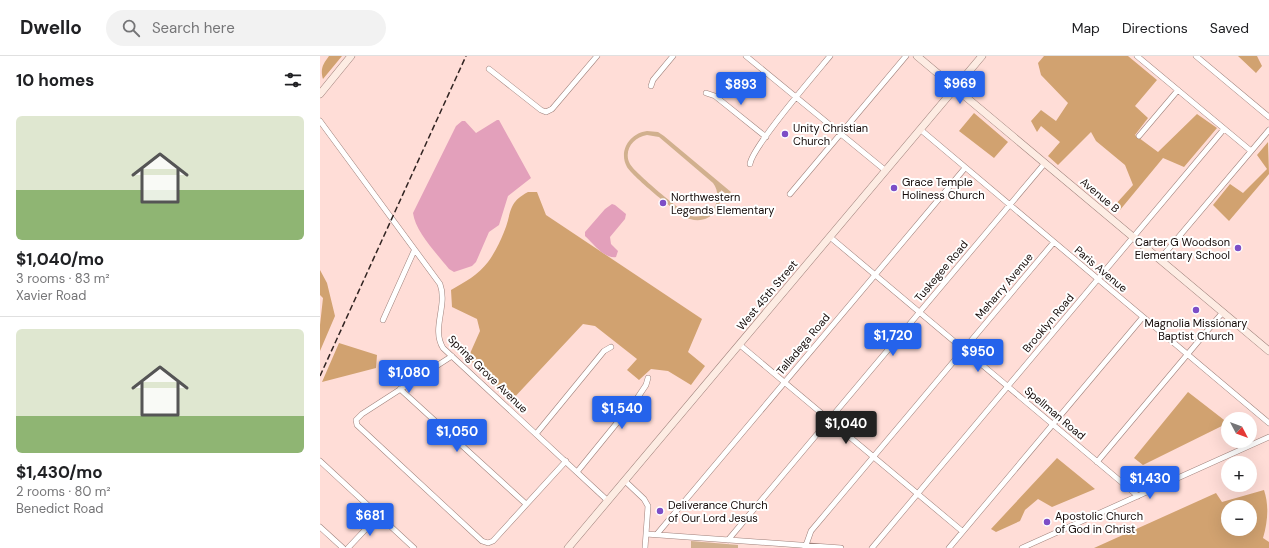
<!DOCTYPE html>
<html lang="en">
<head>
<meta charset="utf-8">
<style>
	body { margin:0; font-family:"DM Sans",sans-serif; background:#f2f2f2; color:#202124; height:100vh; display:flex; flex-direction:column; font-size:15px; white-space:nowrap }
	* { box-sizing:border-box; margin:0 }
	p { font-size:13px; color:#757577 }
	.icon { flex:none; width:22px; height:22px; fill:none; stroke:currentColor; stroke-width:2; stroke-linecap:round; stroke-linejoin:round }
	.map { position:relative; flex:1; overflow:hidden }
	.side { display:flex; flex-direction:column; background:#fff; width:320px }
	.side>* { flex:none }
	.needle { width:26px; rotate:131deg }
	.fabs { position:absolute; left:901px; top:356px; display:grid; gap:8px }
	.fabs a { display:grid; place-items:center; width:36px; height:36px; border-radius:50%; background:#fff; box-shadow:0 4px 16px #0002; font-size:20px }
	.price { position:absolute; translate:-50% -34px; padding:0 9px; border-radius:4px; background:#2563eb; color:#fff; font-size:13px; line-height:26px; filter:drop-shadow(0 1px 2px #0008) }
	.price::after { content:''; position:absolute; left:50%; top:24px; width:12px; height:9px; margin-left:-6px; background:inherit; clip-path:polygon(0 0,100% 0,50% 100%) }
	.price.selected { background:#222; color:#fff }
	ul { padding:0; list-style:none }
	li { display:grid; align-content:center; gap:8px; height:212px; padding:0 16px }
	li+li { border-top:1px solid #e0e0e0 }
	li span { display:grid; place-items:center; height:124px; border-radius:6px; color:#555 }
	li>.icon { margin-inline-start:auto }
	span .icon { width:72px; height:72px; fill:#fffc; stroke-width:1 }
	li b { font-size:17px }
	h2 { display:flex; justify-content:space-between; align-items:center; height:48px; padding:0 16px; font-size:17px }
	header { display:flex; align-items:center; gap:24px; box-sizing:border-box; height:56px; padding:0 20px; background:#fff; border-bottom:1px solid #e0e0e0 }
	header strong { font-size:19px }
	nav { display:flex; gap:22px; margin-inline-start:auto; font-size:14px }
	.search { width:280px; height:36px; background:#f2f2f2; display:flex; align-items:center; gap:10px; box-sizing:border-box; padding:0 14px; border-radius:22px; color:#757577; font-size:15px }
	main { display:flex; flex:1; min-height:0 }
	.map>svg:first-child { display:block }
</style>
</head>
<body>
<header>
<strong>Dwello</strong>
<div class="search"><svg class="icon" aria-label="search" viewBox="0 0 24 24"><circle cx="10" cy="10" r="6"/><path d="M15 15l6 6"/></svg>Search here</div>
<nav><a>Map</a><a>Directions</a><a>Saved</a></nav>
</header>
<main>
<section class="side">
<h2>10 homes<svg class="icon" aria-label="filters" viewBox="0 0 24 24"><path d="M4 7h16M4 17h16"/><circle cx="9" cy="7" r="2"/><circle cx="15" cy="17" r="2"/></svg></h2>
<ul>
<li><span style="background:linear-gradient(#dfe7d0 60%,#8fb573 0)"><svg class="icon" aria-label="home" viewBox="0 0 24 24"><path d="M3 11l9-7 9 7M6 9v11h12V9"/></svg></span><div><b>$1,040/mo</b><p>3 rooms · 83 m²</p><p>Xavier Road</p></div></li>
<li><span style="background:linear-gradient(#dfe7d0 70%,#8fb573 0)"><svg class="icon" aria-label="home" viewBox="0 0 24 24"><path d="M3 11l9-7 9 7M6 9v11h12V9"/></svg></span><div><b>$1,430/mo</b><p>2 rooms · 80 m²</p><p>Benedict Road</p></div></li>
</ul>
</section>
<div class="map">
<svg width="949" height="492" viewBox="0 0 949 492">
	<rect width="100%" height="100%" fill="#ffddd7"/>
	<path fill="#d1b08e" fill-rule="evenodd" d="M327,75L338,76L344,80L411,136L409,140L401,134C403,151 390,169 370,163C361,161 312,120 307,111C298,95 310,77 327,75ZM327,79L339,81L393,127C398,134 399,142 395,150C391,158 381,162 371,160C363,157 314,116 310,108C303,95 313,81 327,79Z
		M371,485L418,489V492H371Z"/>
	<path fill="#d1a270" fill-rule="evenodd" d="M9,0H22L3,23C0,13 3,8 9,0Z
		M724,0H808L837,24L815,50L828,62L815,79L838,96L877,58L897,72L864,111L843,102L800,154L795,149L813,129L805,109L776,85L771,76L738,109L728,100L740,86L721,70L717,76L711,65L721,54L736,65L748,47L721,19L718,7Z
		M918,0H937L942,10L936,17Z
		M654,57L688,86L674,102L639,75Z
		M948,86L949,118L909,165L893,149L910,128L923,137L947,113L937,99Z
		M208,136H217L226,159L382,263L368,296L385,310L371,329L348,315L331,313L319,324L307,314L317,303L275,270L263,268L191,345L148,302L160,275L157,263L132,251L131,234C145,226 158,219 168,206C174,198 180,186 184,176C192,157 187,147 208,136Z
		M0,214L7,227L15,260L0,295V269L3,242L0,239Z
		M19,287L57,299L56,312L2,326Z
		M868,336L908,367L823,409L814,402Z
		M737,402L775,433L732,451L718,443L705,454L700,465L676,476L671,473Z
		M944,434C949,449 948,465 943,482L949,486V492H774L896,437L902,446ZM908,451H930V473H908Z"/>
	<path fill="#e3a0bb" d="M177,64H179L211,122L188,140L179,169L169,176L156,206L152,210L134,216L129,213C117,198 95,175 93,157L136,70L142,65H145L156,77Z
		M292,148L295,149L306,158L305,163L290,181L291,188L298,195L296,201C284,203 273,187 265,180V176L285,153Z"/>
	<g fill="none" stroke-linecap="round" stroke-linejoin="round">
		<g stroke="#9f817b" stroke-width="6">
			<path id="street" d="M426,0L566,115
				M817,0L931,95
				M876,0L949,61
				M169,13L221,54L226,56L232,53L277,0
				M331,30L333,24L353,0
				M386,37L395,40L446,81
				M0,65L120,228C128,250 111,272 123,292L288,445
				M601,74L949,367
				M819,80L858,34
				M430,108C432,91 496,17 510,0
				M470,138L586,0
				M510,181L818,440
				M840,203L949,74
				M63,264L94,195
				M420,289L642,475
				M132,300L42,358L36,364L37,369L162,485L168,487L173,485L246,405
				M80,333L206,448
				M216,378L284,295L291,291
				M0,405L94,492
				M777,406L903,256
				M257,416L318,341L326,329L328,322
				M305,425L324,443L328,450L325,492
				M0,471L23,492
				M326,478L521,492
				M337,478L645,112
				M408,484L725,107
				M28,492L59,459
				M485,492L491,475L734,186
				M552,492L904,73
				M629,492L823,261
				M702,492L949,381"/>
		</g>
		<g stroke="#9f817b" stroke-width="8">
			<path id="secondary" d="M597,0L949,295
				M0,38L31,0
				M248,492L662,0"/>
		</g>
		<use href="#street" stroke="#fff" stroke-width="5"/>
		<use href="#secondary" stroke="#fdece3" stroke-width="7"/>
		<path stroke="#312422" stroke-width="1.5" stroke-dasharray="6 3" stroke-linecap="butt" d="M0,320L146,0"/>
	</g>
	<g fill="#7c4ec7" stroke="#fff" stroke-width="1.5">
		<circle cx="465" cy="78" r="4"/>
		<circle cx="574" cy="132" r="4"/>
		<circle cx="343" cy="147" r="4"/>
		<circle cx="918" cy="192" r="4"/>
		<circle cx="876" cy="254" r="4"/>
		<circle cx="340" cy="455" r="4"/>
		<circle cx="727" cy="466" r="4"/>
	</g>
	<g text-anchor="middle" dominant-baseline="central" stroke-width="4" stroke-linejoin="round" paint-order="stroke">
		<g font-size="11" fill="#130907" stroke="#fff" text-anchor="start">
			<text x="473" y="72">Unity Christian<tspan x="473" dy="13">Church</tspan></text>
			<text x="582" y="126">Grace Temple<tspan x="582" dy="13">Holiness Church</tspan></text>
			<text x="351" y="141">Northwestern<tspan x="351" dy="13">Legends Elementary</tspan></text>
			<text x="910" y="186" text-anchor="end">Carter G Woodson<tspan x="910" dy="13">Elementary School</tspan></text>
			<text x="876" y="267" text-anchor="middle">Magnolia Missionary<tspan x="876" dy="13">Baptist Church</tspan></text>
			<text x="348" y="449">Deliverance Church<tspan x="348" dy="13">of Our Lord Jesus</tspan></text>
			<text x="735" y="460">Apostolic Church<tspan x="735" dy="13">of God in Christ</tspan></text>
		</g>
		<g font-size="11" fill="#130907" stroke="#fff">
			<text transform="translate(780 139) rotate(40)">Avenue B</text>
			<text transform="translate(781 213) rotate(40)">Paris Avenue</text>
			<text transform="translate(621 215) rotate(-50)">Tuskegee Road</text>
			<text transform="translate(684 230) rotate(-50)">Meharry Avenue</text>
			<text transform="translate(447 239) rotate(-50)">West 45th Street</text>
			<text transform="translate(728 267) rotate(-50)">Brooklyn Road</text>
			<text transform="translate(483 288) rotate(-50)">Talladega Road</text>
			<text transform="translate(168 318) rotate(44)">Spring Grove Avenue</text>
			<text transform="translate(735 357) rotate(40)">Spellman Road</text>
		</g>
	</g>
</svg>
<div class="fabs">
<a><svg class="needle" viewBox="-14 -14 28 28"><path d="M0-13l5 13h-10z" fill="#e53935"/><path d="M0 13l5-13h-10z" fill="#757577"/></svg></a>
<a>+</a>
<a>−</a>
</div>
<b class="price" style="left:640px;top:49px">$969</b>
<b class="price" style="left:421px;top:50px">$893</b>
<b class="price" style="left:573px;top:301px">$1,720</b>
<b class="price" style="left:658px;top:317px">$950</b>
<b class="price" style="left:89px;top:338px">$1,080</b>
<b class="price" style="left:302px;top:374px">$1,540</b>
<b class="price selected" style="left:526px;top:389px">$1,040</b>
<b class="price" style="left:137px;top:397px">$1,050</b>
<b class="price" style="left:830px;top:444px">$1,430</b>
<b class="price" style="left:50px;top:481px">$681</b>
</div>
</main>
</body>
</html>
